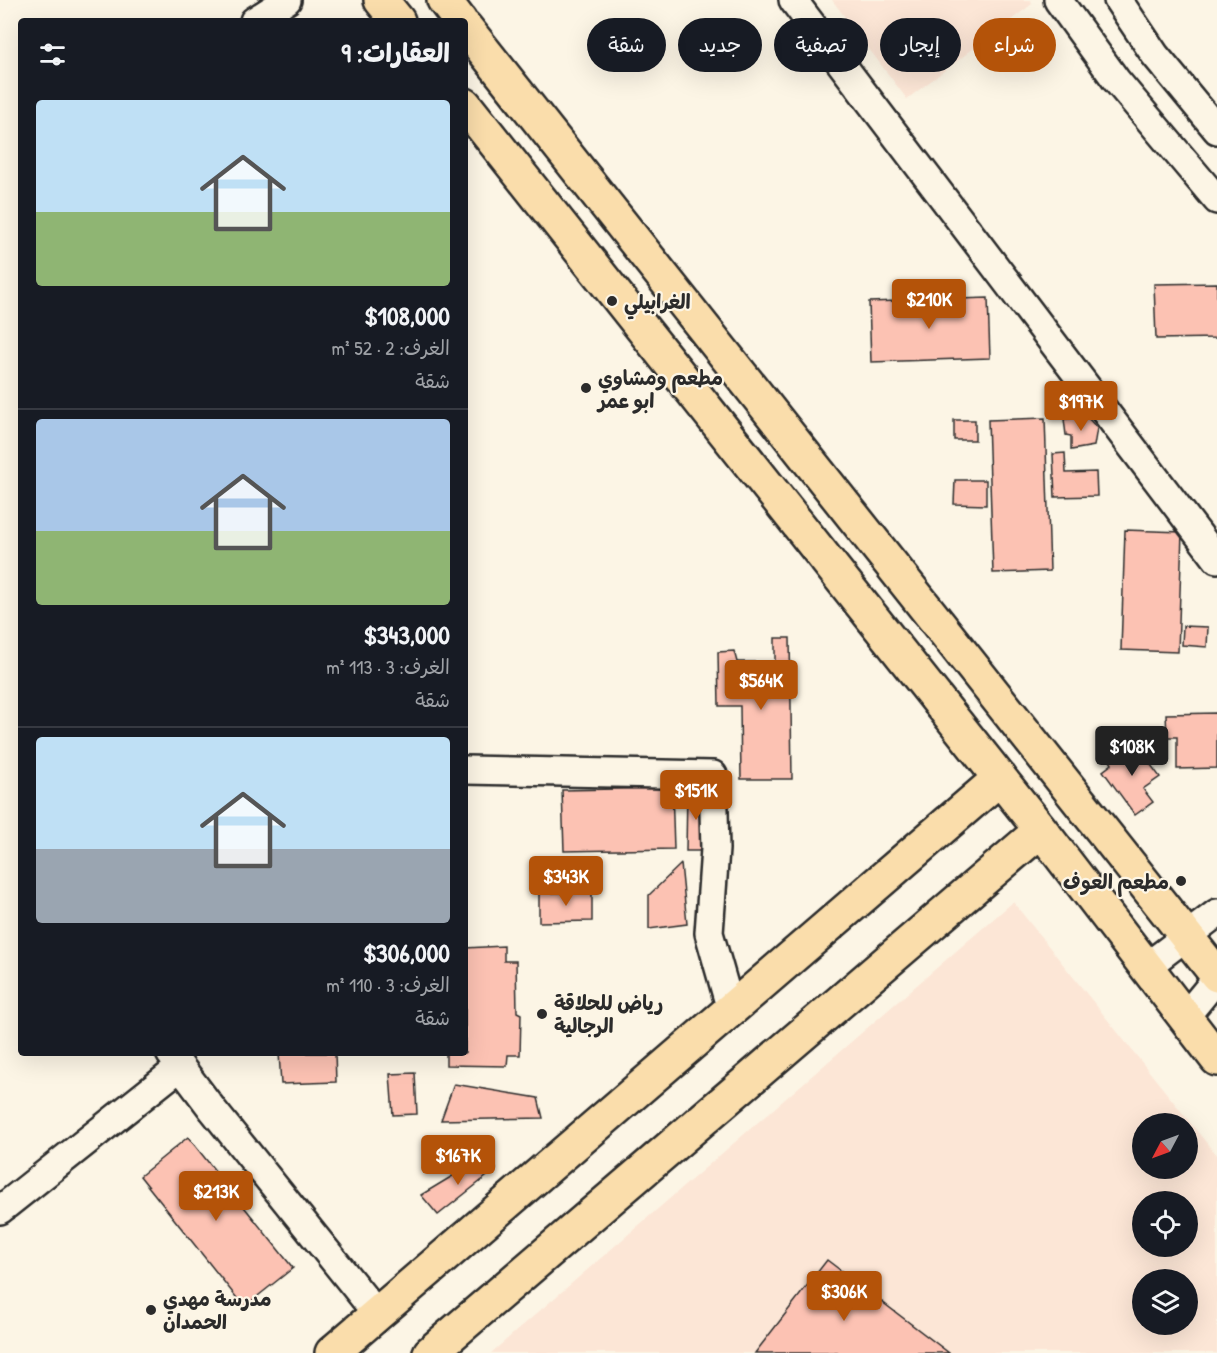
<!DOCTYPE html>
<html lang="ar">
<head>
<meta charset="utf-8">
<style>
	body { margin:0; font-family:"Patrick Hand","Playpen Sans Arabic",sans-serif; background:#242831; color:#f1f3f6; direction:rtl; height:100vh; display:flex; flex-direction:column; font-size:22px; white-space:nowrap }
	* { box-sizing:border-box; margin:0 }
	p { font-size:20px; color:#9ea1a6 }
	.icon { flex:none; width:33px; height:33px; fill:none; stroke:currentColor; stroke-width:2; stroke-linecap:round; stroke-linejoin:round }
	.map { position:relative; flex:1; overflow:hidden; direction:ltr }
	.drawer { position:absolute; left:18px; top:18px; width:450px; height:1038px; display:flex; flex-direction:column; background:#171b24; border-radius:6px; box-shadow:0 6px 24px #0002; direction:rtl }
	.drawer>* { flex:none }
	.top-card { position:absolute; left:486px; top:18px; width:570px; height:54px; direction:rtl; display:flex; gap:12px }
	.needle { width:39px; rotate:229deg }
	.fabs { position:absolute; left:1132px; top:1113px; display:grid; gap:12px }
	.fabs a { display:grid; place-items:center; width:66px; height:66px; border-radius:50%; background:#171b24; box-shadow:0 6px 24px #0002; font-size:30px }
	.price { position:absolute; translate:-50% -51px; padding:0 14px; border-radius:6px; background:#b45309; color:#fff; font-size:20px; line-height:39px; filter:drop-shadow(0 2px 3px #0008) }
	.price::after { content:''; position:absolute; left:50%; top:36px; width:18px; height:14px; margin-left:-9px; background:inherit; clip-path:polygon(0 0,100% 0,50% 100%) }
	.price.active { background:#222; color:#fff }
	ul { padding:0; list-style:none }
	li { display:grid; align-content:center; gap:12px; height:318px; padding:0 18px }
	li+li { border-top:2px solid #363941 }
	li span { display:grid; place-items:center; height:186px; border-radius:6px; color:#555 }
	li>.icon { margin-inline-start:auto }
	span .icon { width:108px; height:108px; fill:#fffc; stroke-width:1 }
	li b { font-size:26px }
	h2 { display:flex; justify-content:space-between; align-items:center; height:72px; padding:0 18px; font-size:26px }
	.chip { padding:0 21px; border-radius:27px; background:#171b24; box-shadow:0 6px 24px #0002; font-size:21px; line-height:54px }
	.chip.active { background:#b45309; color:#fff }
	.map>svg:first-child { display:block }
</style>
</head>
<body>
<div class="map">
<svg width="1217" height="1353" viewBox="0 0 1217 1353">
	<rect width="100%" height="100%" fill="#fcf5e5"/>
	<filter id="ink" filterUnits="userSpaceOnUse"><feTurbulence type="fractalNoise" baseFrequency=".0167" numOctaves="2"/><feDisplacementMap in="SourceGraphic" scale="12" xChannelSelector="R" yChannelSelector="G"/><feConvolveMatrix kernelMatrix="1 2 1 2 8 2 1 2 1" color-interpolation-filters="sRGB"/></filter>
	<g filter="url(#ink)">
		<path fill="#fce6d6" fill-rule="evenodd" d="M832,0H1031L1032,4L907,99Z
			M1013,902L1217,1156V1353H491ZM1143,1124H1188V1168H1143ZM1143,1202H1188V1246H1143ZM1143,1280H1188V1324H1143Z"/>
		<path fill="#fcc2b3" stroke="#2b2b2b" stroke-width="1.5" d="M1217,283V338L1156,339L1154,284Z
			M988,298L990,358L871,362L869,302Z
			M1087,417L1097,428L1094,446L1071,450V436L1066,435L1064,419Z
			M1045,418L1050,571L993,573L988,420Z
			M954,420H975V440H954Z
			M1065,453L1066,473L1096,472L1097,496L1055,497L1053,454Z
			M955,480H986V505L954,504Z
			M1125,530L1182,532L1178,652L1121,650Z
			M1183,626L1208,627L1207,647L1182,645Z
			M775,638H790L792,779H741L740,706H719L718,652L734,651L737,662H775Z
			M1217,713V768L1177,769V737H1167L1166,714Z
			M1133,741L1160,777L1143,789L1153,802L1135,815L1103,771L1112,764L1109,759Z
			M672,788L674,849L564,851L562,790Z
			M687,791H705L704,851H686Z
			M681,864L687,924L649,929V895Z
			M592,892V921L539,922V893Z
			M504,946V961H516L517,1012L521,1014L520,1055H508L507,1066L446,1065V1053H465V948Z
			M279,1053H335L336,1082L281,1084Z
			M415,1073L417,1114L393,1115L390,1074Z
			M454,1084L538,1098L543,1118L441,1120Z
			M188,1137L293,1268L244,1307L140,1176Z
			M484,1157L496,1169L438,1215L421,1195Z
			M827,1260L949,1353H755Z"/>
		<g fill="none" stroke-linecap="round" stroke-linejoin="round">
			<g stroke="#2b2b2b" stroke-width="32">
				<path id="minor" d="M793,0L1217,559
					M1058,0L1116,80L1217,200
					M1118,0L1155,55L1217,130
					M254,21L287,0
					M465,770L713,775L715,849L709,933L731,1010
					M1146,967L1217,913
					M1185,1017L1217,978
					M170,1053L213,1110L377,1314
					M0,1210L180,1067"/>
			</g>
			<g stroke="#2b2b2b" stroke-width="38">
				<path id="major" d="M381,0L398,21
					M444,0L460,21
					M465,27L1217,975
					M465,105L1041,830L1217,1059
					M332,1353L1000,778
					M430,1353L1041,830"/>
			</g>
			<use href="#minor" stroke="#fcf5e5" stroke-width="27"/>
			<use href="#major" stroke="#faddab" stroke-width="33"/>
		</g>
	</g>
	<g fill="#2b2b2b" stroke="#fcf5e5" stroke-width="2">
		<circle cx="612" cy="301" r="6"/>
		<circle cx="586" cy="388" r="6"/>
		<circle cx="1181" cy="881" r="6"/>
		<circle cx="542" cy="1014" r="6"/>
		<circle cx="151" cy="1310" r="6"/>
	</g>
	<g text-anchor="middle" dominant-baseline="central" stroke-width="4.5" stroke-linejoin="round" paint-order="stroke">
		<g font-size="20" font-weight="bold" fill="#2b2b2b" stroke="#fcf5e5" text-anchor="start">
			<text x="624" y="301">الغرابيلي</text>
			<text x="598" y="377">مطعم ومشاوي<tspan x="598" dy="23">ابو عمر</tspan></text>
			<text x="1169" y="881" text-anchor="end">مطعم العوف</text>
			<text x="554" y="1002">رياض للحلاقة<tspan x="554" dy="23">الرجالية</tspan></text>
			<text x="163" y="1298">مدرسة مهدي<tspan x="163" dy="23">الحمدان</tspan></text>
		</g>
	</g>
</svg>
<div class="fabs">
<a><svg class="needle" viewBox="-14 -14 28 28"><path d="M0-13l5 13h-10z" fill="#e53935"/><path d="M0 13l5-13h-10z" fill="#9ea1a6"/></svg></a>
<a><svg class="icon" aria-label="locate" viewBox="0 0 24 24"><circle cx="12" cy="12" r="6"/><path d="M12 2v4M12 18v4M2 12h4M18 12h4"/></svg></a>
<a><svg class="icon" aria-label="layers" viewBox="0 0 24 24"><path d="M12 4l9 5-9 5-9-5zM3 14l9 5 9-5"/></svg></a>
</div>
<b class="price" style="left:929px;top:330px">$210K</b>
<b class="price" style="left:1081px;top:432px">$197K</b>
<b class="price" style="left:761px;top:711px">$564K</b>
<b class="price active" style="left:1132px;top:777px">$108K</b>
<b class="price" style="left:696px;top:821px">$151K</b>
<b class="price" style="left:566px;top:907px">$343K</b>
<b class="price" style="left:458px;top:1186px">$167K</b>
<b class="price" style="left:216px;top:1222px">$213K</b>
<b class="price" style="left:844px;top:1322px">$306K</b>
<div class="top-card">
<a class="chip active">شراء</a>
<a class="chip">إيجار</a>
<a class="chip">تصفية</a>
<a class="chip">جديد</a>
<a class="chip">شقة</a>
</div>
<section class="drawer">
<h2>العقارات: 9<svg class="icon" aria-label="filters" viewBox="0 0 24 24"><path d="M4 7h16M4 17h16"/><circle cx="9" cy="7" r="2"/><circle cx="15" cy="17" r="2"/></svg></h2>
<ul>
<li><span style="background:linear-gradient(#bfe0f5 60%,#8fb573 0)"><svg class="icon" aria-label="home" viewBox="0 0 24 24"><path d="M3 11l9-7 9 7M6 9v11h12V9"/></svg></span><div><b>$108,000</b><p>الغرف: 2 · 52 m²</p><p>شقة</p></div></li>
<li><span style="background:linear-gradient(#a9c7e8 60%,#8fb573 0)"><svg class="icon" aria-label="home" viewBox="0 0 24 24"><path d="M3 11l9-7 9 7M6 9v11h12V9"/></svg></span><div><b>$343,000</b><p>الغرف: 3 · 113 m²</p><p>شقة</p></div></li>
<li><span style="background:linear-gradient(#bfe0f5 60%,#9aa5b1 0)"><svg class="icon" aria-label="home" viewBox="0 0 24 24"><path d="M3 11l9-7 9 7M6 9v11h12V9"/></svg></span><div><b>$306,000</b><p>الغرف: 3 · 110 m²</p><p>شقة</p></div></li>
</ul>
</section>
</div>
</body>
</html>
